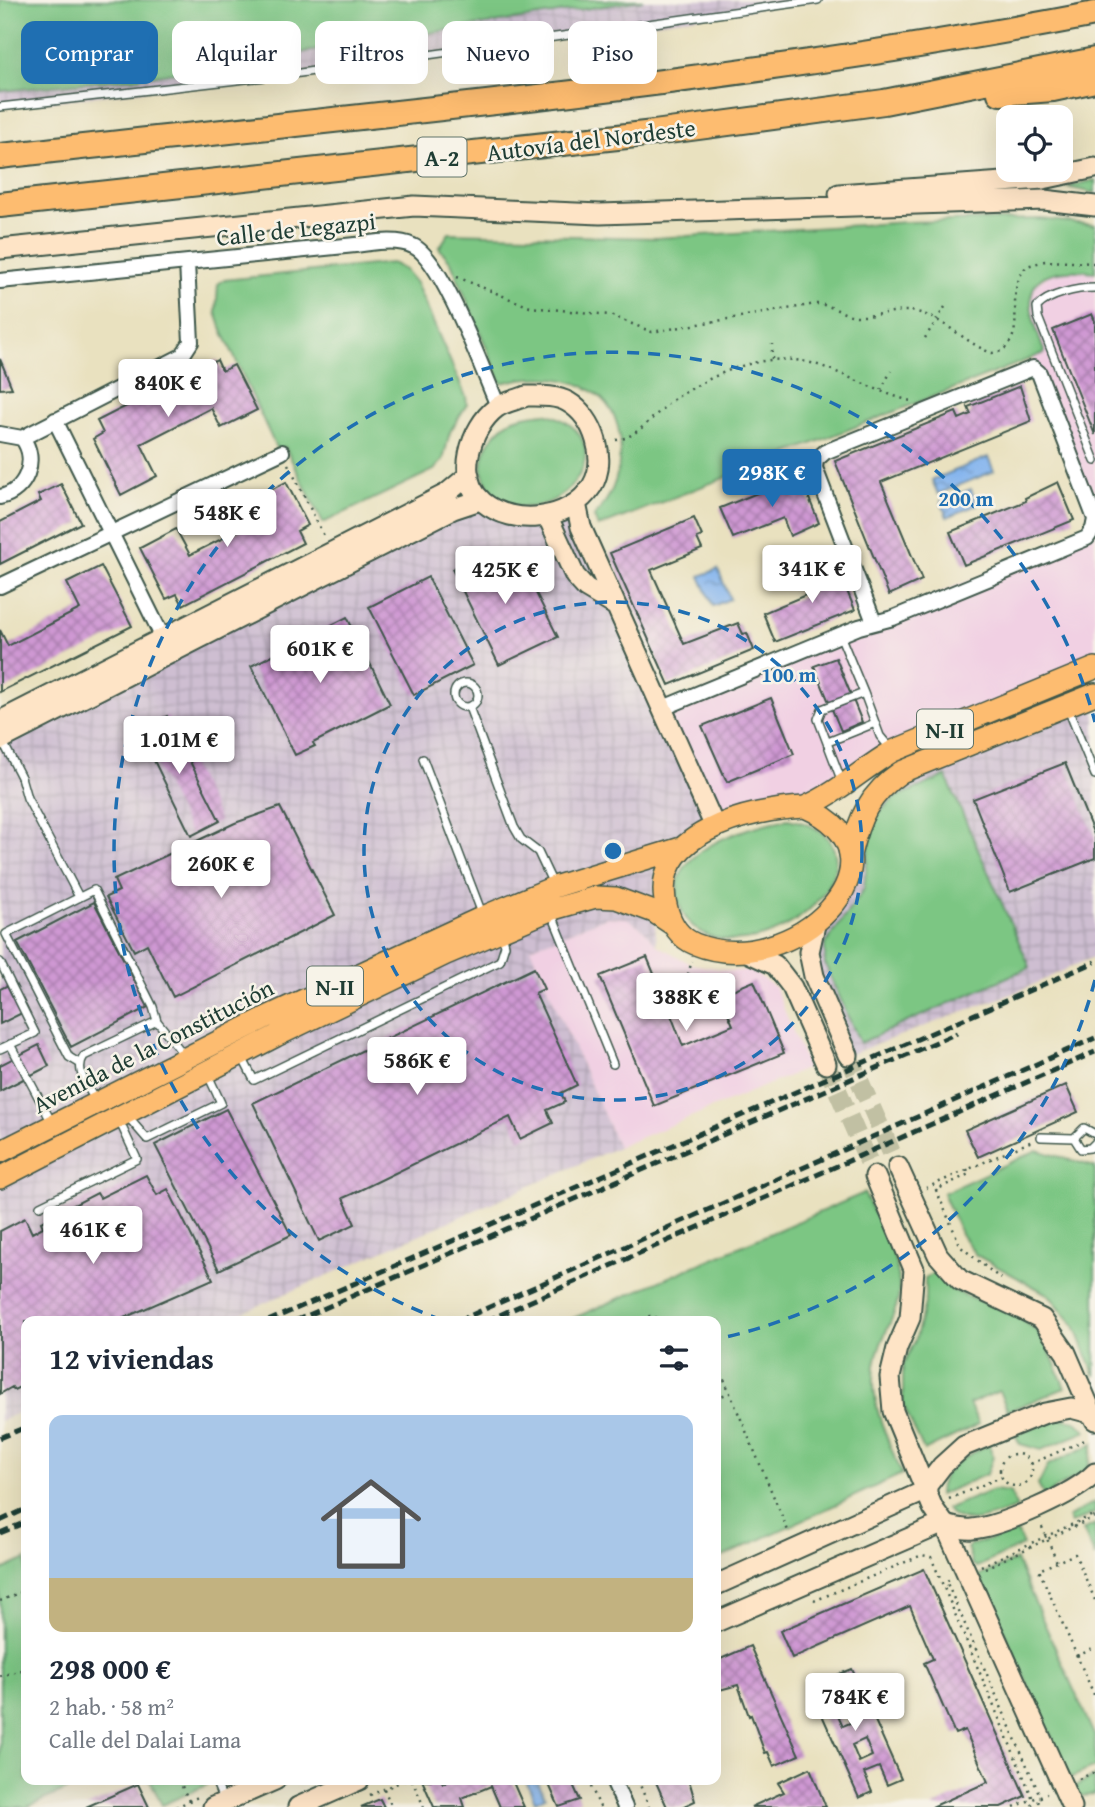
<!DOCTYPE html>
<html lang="es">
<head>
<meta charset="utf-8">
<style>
	body { margin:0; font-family:"Gentium Book Plus",serif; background:#f2f2f3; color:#1f2937; height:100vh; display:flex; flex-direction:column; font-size:26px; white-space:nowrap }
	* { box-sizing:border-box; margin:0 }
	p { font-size:23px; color:#747a83 }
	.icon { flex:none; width:38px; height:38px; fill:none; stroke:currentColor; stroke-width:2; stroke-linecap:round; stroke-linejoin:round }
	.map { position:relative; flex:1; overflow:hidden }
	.panel { position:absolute; left:21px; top:1316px; width:700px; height:469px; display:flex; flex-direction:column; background:#fff; border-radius:14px; box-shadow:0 7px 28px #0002 }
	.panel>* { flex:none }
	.top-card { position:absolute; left:21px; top:21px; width:700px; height:63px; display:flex; gap:14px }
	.tools { position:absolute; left:996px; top:105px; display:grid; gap:14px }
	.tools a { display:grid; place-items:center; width:77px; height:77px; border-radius:14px; background:#fff; box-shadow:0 7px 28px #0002; font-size:35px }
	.price { position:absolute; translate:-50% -60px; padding:0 16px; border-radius:7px; background:#fff; color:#222; font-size:23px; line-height:46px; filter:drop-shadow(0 2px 4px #0008) }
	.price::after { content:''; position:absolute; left:50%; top:42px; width:21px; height:16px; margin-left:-10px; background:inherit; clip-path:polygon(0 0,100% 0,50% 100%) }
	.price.on { background:#1f6fb2; color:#fff }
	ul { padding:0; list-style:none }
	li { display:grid; align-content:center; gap:14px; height:371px; padding:0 28px }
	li+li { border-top:2px solid #e0e1e3 }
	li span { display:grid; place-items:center; height:217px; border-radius:14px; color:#555 }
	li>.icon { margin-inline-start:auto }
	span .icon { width:126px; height:126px; fill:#fffc; stroke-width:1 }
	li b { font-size:30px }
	h2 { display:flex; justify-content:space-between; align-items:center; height:84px; padding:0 28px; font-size:30px }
	.chip { padding:0 24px; border-radius:14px; background:#fff; box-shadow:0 7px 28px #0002; font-size:24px; line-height:63px }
	.chip.on { background:#1f6fb2; color:#fff }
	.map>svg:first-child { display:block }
</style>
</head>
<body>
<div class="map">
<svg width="1095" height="1807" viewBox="0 0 1095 1807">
	<defs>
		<pattern id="industrial-grid" width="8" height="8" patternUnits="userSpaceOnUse" patternTransform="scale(1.75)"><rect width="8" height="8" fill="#cebed1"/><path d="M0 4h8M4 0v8" fill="none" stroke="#b0a4b4"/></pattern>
		<pattern id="water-ripples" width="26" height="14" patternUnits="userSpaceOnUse" patternTransform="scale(1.75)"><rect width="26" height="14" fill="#82b3ee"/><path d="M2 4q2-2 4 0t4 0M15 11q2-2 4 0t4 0" fill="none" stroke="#6a93c2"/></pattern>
		<pattern id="building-cross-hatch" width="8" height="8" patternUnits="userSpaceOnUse" patternTransform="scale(1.75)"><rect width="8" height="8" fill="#cf98d3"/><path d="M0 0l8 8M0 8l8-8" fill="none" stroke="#a77dac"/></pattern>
	</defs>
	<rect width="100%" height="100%" fill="#f7f3e8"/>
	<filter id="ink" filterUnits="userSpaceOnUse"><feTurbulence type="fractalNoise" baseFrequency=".0143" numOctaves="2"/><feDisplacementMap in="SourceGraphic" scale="14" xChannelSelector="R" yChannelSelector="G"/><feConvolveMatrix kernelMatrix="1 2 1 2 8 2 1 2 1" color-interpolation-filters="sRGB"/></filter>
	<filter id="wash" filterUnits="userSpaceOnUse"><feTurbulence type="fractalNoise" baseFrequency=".00686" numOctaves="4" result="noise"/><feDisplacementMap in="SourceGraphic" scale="28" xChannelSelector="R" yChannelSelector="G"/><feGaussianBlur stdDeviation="1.57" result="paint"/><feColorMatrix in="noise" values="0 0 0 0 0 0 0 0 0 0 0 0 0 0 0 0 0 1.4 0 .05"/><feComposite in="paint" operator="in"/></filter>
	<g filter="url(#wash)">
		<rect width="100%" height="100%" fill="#e9e1bf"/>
		<path fill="#f1d0e3" d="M1057,270L1095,272V668L915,742L843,788L715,827L663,708L1093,529L1033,368L1034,357L1045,352L1030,315V300L1034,285Z
			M607,917L627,918L642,928L657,945L691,964L731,971H751L775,987L808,1068L618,1147L530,948Z"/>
		<path fill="url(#industrial-grid)" d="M0,0H818L300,73L0,107Z
			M480,500L510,516L576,503L710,817L656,865L654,912L657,945L642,928L627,918L607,917L530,948L618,1147L224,1321H26V1409L0,1421V740Z
			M1095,694V956L1024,989L848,1055L814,976L815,925L881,786Z"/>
		<path fill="#7cc683" stroke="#4e825c" stroke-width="2" d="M0,0H643L137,78L0,91Z
			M1095,180V193L1066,187Z
			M1041,219L1095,225V272C1021,264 1022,295 1045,353L598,527L594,517C611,497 618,481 620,454C625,383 557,368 501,383L451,262L439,248L449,233L656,238L907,222Z
			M392,263L405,270L416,283L466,397L467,404L450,432L443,460L434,470L323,523L285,447L277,450L222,330L216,312L218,284L224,280Z
			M545,413C642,442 540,547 492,491C470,466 489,432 514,419C523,415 535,414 545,413Z
			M946,776L1030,967L860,1043L825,964V945L864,889L872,820L894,798Z
			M788,819C894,839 801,954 720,939C704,936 690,927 683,913C653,853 747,826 788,819Z
			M1037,1150L1095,1167V1376L1075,1326L1049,1295L976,1255L961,1234L943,1193Z
			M864,1193C877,1221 897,1251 899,1283C901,1309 884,1331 877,1355C866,1398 886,1436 902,1474L716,1560V1321H567Z
			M936,1272L952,1290L1012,1313L1043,1335L1065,1388L1008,1411L999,1391L969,1404L979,1424L924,1451L903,1405V1365L915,1341L925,1303V1278Z
			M1060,1418L1075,1421L1087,1431L1041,1450L1020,1444L1015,1434Z
			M989,1444L993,1457L987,1474L939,1495C938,1467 968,1456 989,1444Z
			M1093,1444L1088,1469L1044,1496L1038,1485L1048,1465Z
			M993,1490L1010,1492L1017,1508C993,1515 965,1531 946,1509Z
			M1095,1502V1513L1071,1524L1068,1518Z
			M1095,1524V1557L1083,1530Z
			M1017,1532L1023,1545L977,1567L972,1564L967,1548L971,1545Z
			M26,1559V1780H90L27,1807H0V1571Z
			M1016,1560L1095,1737V1767L1070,1778L979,1576Z
			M1095,1776L1094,1795L1081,1796L1072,1788Z
			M150,1780H205L207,1785L162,1805Z"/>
		<path fill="url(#water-ripples)" stroke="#507891" stroke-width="2" d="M988,457L994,471L938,494L932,480Z
			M971,489L977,505L947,517L941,501Z
			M718,569L730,599L713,606L700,576Z
			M526,1780H537L545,1797L535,1801Z"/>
		<g id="blocks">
			<path fill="url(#building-cross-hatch)" fill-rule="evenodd" d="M1092,314L1095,321V435L1053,330Z
				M0,359L12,388L0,389Z
				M217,360L222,371L234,365L257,410L221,428L211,408L141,444L157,476L121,495L93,439L103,433L97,421Z
				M1020,386L1031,421L881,482L922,580L889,595L835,461L956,412L959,419L971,414L968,407Z
				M800,476L819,523L790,536L783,518L733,538L720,508Z
				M286,482L308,525L297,531L303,543L183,605L177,594L166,599L140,548L176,529L190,555L259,520L249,501Z
				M1058,482L1074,520L964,565L950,532L1026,501L1025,498Z
				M61,484L81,523L0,564V522L41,501L38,495Z
				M694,518L702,536L697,538L702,549L651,570L684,644L738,623L743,634L747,633L754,650L669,685L610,553Z
				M489,550L495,561L507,556L512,567L521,563L558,637L499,665L452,569Z
				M835,562L855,610L775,642L763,613L813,592L805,574Z
				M101,566L132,626L0,692V630L8,646L80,609L67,583Z
				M428,577L473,665L414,695L369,607Z
				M347,617L390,704L313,743L315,746L295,755L251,666Z
				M836,658L862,722L841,731L814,666Z
				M771,698L794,754L727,782L702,726Z
				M167,716L220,821L191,836L139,730Z
				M1065,763L1095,837V858L1010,892L973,799Z
				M280,807L335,915L173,997L147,944L134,951L106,897L119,891L114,880L235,823Z
				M94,902L148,1007L71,1047L17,942Z
				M647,957L664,998L690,988L697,1005L671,1015L683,1046L733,1025L720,995L754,981L784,1053L654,1106L600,976Z
				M534,968L544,989L535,993L577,1085L561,1093L565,1102L547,1110L553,1123L520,1139L510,1117L352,1194L343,1198L355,1224L319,1241L253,1103Z
				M8,985L22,1013L0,1024V989Z
				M39,1045L49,1066L0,1091V1065Z
				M1066,1085L1078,1112L978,1157L965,1130Z
				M226,1109L291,1235L219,1270L155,1145Z
				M146,1175L157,1195L168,1189L213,1279L117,1321H26V1384L14,1390L12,1387L0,1394V1231L25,1218L32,1233L43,1227L41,1222L97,1193L100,1198Z
				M924,1569L1025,1796L1001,1807H932L988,1782L965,1730L955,1734L924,1663L933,1659L910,1606L792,1658L780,1631Z
				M750,1646L799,1755L774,1766L768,1752L765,1753L751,1715L749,1716L738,1685L716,1691V1661Z
				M852,1669L901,1779L887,1785L879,1767L864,1773L872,1792L859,1798L810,1688L825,1682L832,1699L846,1693L837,1675ZM850,1706L857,1720L843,1726L837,1713ZM865,1739L872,1756L859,1762L852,1745Z
				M810,1768L826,1807H751L784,1792L778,1783Z
				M422,1780H441L443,1783L451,1780H512L524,1807H500L491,1786L462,1798L465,1807H434Z
				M547,1780H571L580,1800L559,1807Z
				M655,1780H689L695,1801L682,1807H667Z
				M138,1784L149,1807H86Z
				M380,1799L384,1807H361Z"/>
		</g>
	</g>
	<g filter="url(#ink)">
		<use href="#blocks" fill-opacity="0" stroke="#3d5649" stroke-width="2"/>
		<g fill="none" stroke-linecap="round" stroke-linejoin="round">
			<path stroke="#c1c0a3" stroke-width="19" stroke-dasharray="19 10" stroke-linecap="butt" d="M848,1055L898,1167
				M826,1064L875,1176"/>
			<g stroke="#3d5649" stroke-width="10">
				<path id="lane" d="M0,107L300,73L818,0
					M1095,288C1077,288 1049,294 1037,307L1038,317L1095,461
					M840,635L864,693
					M454 695a12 12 0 1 1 24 0a12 12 0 1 1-24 0Z
					M469,707L514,827L521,839L538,852L554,886
					M1068,709L1095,775
					M2,740L21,777L27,798L79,897
					M828,742L875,723
					M423,759L483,916
					M842,782L818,719L822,709L864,693L880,736L890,748
					M551,912L613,1064
					M0,962L35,1033L0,1049
					M10,1044L51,1121
					M241,1055L254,1080L500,961L505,945L502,933
					M79,1063L69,1057L6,934L94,890L153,1007L157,1021
					M95,1100C88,1087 74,1070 84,1056L157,1021L184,1055
					M128,1117L147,1139L221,1103L208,1075
					M1095,1134L1084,1128L1074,1138L1081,1149L1090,1148L1095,1143
					M1041,1137L1074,1138
					M40,1206L137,1159L118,1118
					M215,1780L224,1802"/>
			</g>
			<g stroke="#3d5649" stroke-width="18">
				<path id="street" d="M0,281L355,245C373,243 396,238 413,246C442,258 484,374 498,406
					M55,420L164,640
					M0,434L22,438C39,459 26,492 0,497
					M22,438L182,356L191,342L187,263
					M0,586L282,452
					M663,708L859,627L893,618L1087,538L1093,529L1095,519L1039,373L1033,368L825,452L816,460L815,468L874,622
					M613,1780L625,1807"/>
			</g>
			<g stroke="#3d5649" stroke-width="23">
				<path id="secondary" d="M839,194L1043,179L1095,168
					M0,249L414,206L600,214L1044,200L1095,206
					M526,396C539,396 556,395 568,402C594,417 608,459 592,486C570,521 513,527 483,502C454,478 471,427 496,408C504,402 517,400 526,396Z
					M576,503L581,527L715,827
					M547,515L575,576L586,588L616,606
					M0,721L446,494L469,475
					M0,740L453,509L480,500
					M815,925L809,952L814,976L848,1055
					M747,952L775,965L792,987L826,1064
					M898,1167L938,1255L960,1280L1042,1319L1066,1353L1095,1420
					M875,1176L914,1269L910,1318L897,1348L890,1377L893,1411L933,1508L945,1525L1072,1807
					M926,1487L942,1466L964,1446L1045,1413L1071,1408L1090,1413
					M945,1525C954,1527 964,1530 972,1529C1002,1526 1075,1494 1095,1473
					M716,1585L927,1490
					M716,1622L944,1523
					M213,1807L275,1780
					M298,1807L359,1780"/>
			</g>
			<g stroke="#3d5649" stroke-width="24">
				<path id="primary" d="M805,807C921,858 791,983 695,944C680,938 671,924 667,909C645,833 752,809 805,807Z
					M805,807C838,793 862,769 893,751L1095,668
					M850,855C859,818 869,794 901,772L1095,694
					M0,1152L267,1017L483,917L554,887L681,848
					M0,1178L276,1036L446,954L550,910L596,897L616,898L654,912L672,924"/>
			</g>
			<g stroke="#3d5649" stroke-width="28">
				<path id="highway" d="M1000,93L1053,89L1095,80
					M0,156C365,115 734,84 1095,14
					M0,205L654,133L884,102L1095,60"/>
			</g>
			<path stroke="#3d5649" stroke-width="2.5" stroke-dasharray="2 5" stroke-linecap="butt" d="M457,277L530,307L610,315L652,332L816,304C831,304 842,315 857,316C881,317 902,305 926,315C950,324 969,345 992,353L1002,351C1030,328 1001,296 1027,266L1045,261L1095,263
				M925,338L945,307
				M772,359V344
				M881,390L891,371
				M616,440C639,438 657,410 676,398C720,370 770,348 821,366C852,377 879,393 911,401
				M288,464L324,536
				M668,982L688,974L692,961
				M967,1169L969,1174L936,1190L961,1247L1001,1279
				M926,1188L1032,1141
				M635,1321L650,1316L673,1321
				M716,1360L789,1533
				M716,1398L729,1393
				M1000 1470a16 16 0 1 1 32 0a16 16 0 1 1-32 0Z
				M1031,1464L1085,1440
				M949,1499L1001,1477
				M1042,1527L1057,1562
				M981,1566L1095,1514
				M985,1568L1095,1517
				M949,1580L946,1581L1042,1800L1027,1807
				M1095,1600L1075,1554L1039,1570L1095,1697
				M0,1601L26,1590
				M814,1601L922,1555L931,1557L1033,1799
				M1077,1656L1095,1648
				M0,1676L26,1669
				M1079,1779L1095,1772
				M179,1780L189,1801
				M412,1780L424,1807
				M588,1780L600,1807
				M638,1780L649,1807
				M384,1789L392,1807
				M370,1795L405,1780
				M176,1807L198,1797
				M1014,1807L1047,1793"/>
			<use href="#lane" stroke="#fff" stroke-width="7"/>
			<use href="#street" stroke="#fff" stroke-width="14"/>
			<use href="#secondary" stroke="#fee4c6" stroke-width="19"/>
			<use href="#primary" stroke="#fdbc70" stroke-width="21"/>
			<use href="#highway" stroke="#fdbc70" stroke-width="24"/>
			<path stroke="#1f3d34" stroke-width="5" stroke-dasharray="10 5" stroke-linecap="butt" d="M268,1321L1095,962
				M295,1321L957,1033
				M458,1321L1095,1038
				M486,1321L1095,1052
				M0,1438L26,1427
				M0,1521L26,1509
				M0,1533L26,1522"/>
		</g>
	</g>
	<g fill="none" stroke="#1f6fb2" stroke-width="3.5" stroke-dasharray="12 9">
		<circle cx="613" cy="851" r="249"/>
		<path d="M1095 980A499 499 0 0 1 717 1339M442 1320A499 499 0 1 1 1095 722"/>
	</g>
	<g text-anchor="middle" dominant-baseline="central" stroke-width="5" stroke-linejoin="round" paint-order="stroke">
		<g fill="#f7f3e8" stroke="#60746a" stroke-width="2">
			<rect x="417.5" y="137.5" width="49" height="39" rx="5"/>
			<rect x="917" y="709.5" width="56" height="39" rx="5"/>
			<rect x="307" y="966.5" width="56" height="39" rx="5"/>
		</g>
		<g font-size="23" font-weight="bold" fill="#1f3d34">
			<text x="442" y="157">A-2</text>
			<text x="945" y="729">N-II</text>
			<text x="335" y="986">N-II</text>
		</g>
		<g font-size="24" fill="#1f3d34" stroke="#f7f3e8">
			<text transform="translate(591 140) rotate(-7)">Autovía del Nordeste</text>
			<text transform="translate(296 229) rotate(-6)">Calle de Legazpi</text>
			<text transform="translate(153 1046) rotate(-27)">Avenida de la Constitución</text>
		</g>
	</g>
	<circle cx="613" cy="851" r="10" fill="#1f6fb2" stroke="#f7f3e8" stroke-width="3.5"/>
	<g font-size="21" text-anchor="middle" font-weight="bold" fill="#1f6fb2" stroke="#f7f3e8" stroke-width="5" stroke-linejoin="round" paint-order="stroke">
		<text x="966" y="506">200 m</text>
		<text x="789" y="682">100 m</text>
	</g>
</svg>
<div class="tools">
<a><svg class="icon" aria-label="locate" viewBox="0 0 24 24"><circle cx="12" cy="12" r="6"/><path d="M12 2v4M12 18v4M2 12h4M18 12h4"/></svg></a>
</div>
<b class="price" style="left:168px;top:419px">840K €</b>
<b class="price on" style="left:772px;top:509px">298K €</b>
<b class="price" style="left:227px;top:549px">548K €</b>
<b class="price" style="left:812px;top:605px">341K €</b>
<b class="price" style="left:505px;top:606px">425K €</b>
<b class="price" style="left:320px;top:685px">601K €</b>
<b class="price" style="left:179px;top:776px">1.01M €</b>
<b class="price" style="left:221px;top:900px">260K €</b>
<b class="price" style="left:686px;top:1033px">388K €</b>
<b class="price" style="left:417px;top:1097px">586K €</b>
<b class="price" style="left:93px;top:1266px">461K €</b>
<b class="price" style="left:855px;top:1733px">784K €</b>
<div class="top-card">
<a class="chip on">Comprar</a>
<a class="chip">Alquilar</a>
<a class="chip">Filtros</a>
<a class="chip">Nuevo</a>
<a class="chip">Piso</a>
</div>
<section class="panel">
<h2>12 viviendas<svg class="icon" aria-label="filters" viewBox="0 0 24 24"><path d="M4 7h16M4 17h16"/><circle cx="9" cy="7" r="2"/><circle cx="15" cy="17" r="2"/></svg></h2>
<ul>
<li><span style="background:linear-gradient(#a9c7e8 75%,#c2b280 0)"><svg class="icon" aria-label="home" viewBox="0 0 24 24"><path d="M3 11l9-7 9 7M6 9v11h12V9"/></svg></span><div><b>298 000 €</b><p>2 hab. · 58 m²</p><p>Calle del Dalai Lama</p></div></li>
</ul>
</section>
</div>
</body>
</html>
